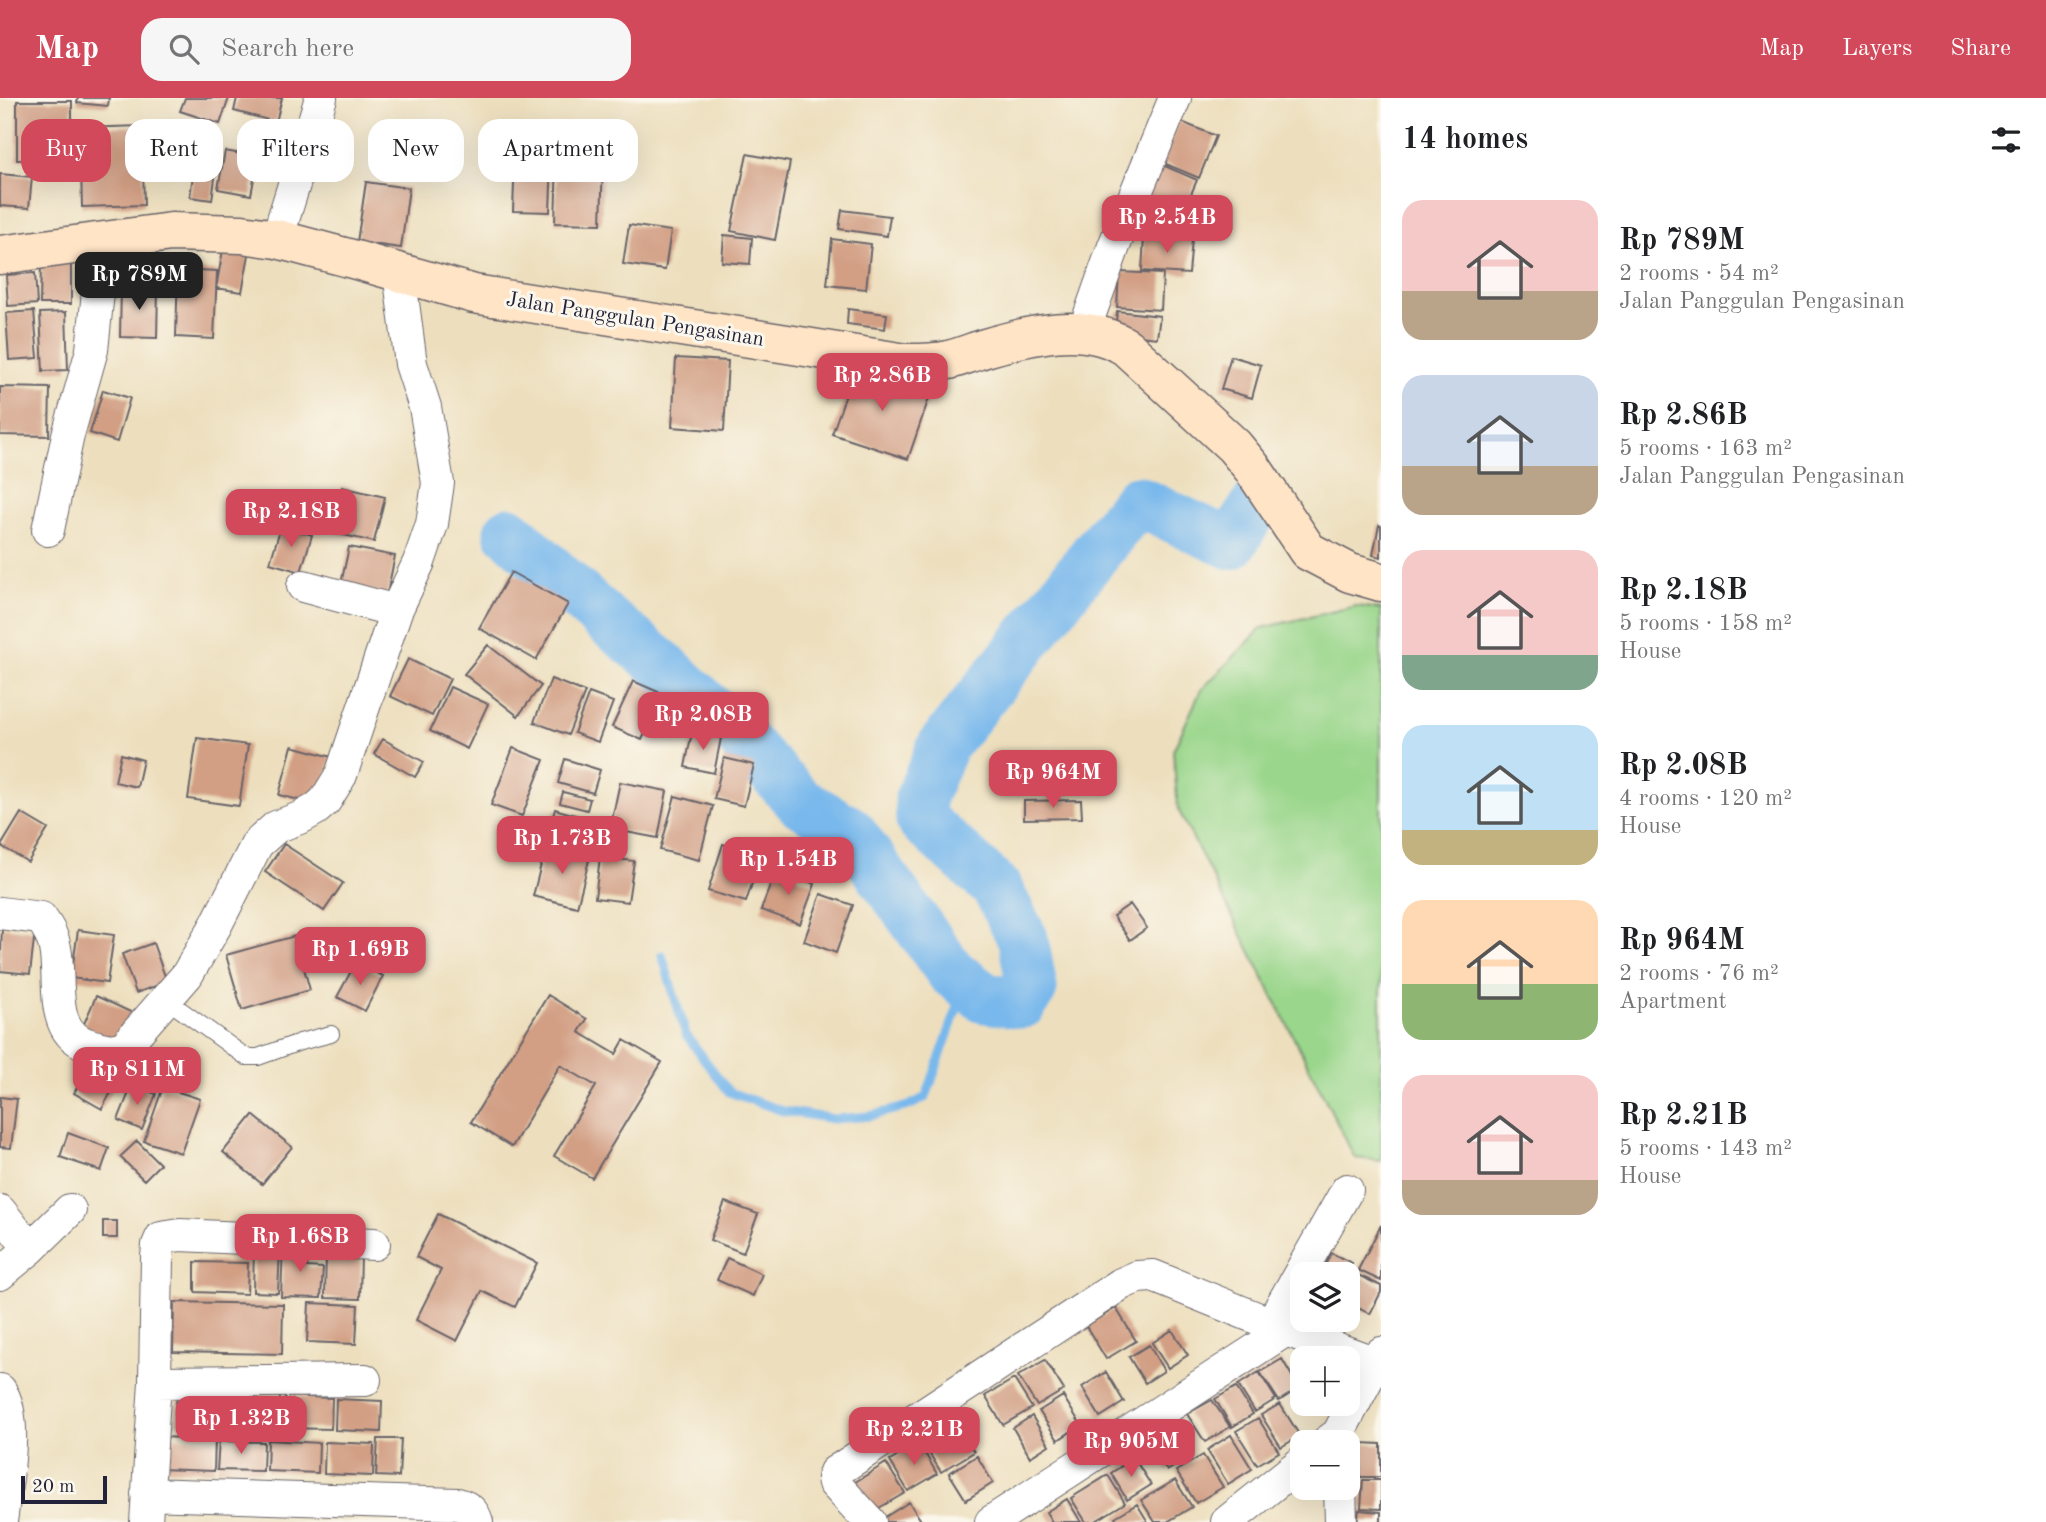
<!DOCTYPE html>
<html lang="en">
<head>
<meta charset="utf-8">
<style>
	body { margin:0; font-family:"Old Standard TT",serif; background:#f6f6f6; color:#202124; height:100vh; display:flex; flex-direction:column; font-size:26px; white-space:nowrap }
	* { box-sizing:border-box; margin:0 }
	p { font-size:23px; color:#757577 }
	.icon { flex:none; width:38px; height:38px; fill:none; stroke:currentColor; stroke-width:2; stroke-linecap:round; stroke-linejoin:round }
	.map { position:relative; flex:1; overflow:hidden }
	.details { display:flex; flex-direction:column; background:#fff; width:665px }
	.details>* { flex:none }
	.banner { position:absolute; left:21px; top:21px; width:665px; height:63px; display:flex; gap:14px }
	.buttons { position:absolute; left:1290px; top:1164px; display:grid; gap:14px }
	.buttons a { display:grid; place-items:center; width:70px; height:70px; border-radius:14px; background:#fff; box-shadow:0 7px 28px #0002; font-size:35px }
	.scale { position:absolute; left:21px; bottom:18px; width:86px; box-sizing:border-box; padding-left:7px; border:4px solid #22223b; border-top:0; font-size:19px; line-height:24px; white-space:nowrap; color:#22223b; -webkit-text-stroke:5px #fbf7ec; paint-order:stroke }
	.price { position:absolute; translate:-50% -60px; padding:0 16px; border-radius:14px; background:#d1495b; color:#fff; font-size:23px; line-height:46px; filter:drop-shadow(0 2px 4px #0008) }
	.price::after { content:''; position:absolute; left:50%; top:42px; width:21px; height:16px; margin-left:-10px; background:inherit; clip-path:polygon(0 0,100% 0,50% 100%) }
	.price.current { background:#222; color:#fff }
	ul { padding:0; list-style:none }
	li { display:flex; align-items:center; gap:21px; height:175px; padding:0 21px }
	li span { display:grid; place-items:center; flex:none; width:196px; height:140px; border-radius:21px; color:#555 }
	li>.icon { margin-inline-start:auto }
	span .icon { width:84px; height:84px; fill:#fffc; stroke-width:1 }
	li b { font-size:30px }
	h2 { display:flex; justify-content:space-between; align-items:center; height:84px; padding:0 21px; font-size:30px }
	.pill { padding:0 24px; border-radius:21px; background:#fff; box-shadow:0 7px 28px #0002; font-size:24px; line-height:63px }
	.pill.current { background:#d1495b; color:#fff }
	header { display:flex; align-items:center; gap:42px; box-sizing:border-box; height:98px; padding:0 35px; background:#d1495b; color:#fff }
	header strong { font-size:33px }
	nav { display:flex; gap:38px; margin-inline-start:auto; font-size:24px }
	.search { width:490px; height:63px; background:#f6f6f6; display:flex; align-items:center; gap:18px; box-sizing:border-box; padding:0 24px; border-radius:21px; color:#757577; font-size:26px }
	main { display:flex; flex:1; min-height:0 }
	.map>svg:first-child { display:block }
</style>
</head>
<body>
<header>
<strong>Map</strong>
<div class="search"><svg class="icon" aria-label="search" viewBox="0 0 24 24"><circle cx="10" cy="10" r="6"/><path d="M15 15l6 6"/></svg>Search here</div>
<nav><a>Map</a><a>Layers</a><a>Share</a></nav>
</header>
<main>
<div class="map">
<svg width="1381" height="1424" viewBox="0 0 1381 1424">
	<rect width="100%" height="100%" fill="#fbf7ec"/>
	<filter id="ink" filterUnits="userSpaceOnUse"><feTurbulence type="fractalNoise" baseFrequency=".0143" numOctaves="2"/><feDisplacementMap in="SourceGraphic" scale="14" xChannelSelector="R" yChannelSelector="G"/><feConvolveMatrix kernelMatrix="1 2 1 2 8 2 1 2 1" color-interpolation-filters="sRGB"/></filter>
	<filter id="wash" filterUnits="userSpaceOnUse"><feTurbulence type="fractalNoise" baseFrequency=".00686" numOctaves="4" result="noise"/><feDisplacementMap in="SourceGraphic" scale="28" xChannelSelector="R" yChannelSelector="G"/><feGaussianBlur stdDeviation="1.57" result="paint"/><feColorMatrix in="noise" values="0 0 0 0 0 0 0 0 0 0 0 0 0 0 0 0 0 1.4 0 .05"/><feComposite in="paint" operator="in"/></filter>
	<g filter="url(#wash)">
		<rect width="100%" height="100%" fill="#eddfbe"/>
		<path fill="#9ad68b" stroke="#5e7c63" stroke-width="2" d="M1356,508L1381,511V1063L1355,1060L1178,711L1173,653L1201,592L1262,530Z"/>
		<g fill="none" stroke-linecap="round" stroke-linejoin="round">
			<path stroke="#78b8ec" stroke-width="9" d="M662,857L686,937L729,994L783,1013L834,1021L870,1018L909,1008L926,999L959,905L985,900"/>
			<path stroke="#78b8ec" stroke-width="51" d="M509,434L605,521L666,570L736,635L800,704L850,733L951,874L985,900L1022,905L1032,890L1023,841L996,789L921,722L920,701L943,647L1137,403L1231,446L1260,401"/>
		</g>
		<g id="blocks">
			<path fill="#d29f84" d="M78,0H109L108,8L77,5Z
				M185,0H229L220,26L180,13Z
				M237,0H282L276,24L234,13Z
				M17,3H72V62H17Z
				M1179,23L1216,38L1199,80L1161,64Z
				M142,28L144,107L82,109L80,30Z
				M197,47L219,51L212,102L190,99Z
				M225,53L258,59L251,97L218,91Z
				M747,56L790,64L775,142L731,133Z
				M515,58L552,59L550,114L513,113Z
				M557,60L603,62L601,126L555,125Z
				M1158,65L1197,82L1181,120L1142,103Z
				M0,76L32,79L29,110L0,108Z
				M366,84L409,90L401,150L357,144Z
				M842,112L890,118L887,138L839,131Z
				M629,127L671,133L665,172L623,166Z
				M724,137L752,140L750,166L722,164Z
				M1144,139L1192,141L1189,176L1142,173Z
				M225,141L251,146L242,194L216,190Z
				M832,141L871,146L866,191L827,187Z
				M107,149L132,150L130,185L106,184Z
				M41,166H71V206H40Z
				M178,171L217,173L214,241L176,239Z
				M1119,174L1163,176L1161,212L1117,209Z
				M35,175L37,206L8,208L6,177Z
				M121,188L158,189L157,240L120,239Z
				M848,211L887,216L885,231L847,226Z
				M34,213L38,260L9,262L6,215Z
				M1117,213L1160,218L1157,240L1115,235Z
				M66,214L68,272L43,273L40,215Z
				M1231,258L1261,267L1252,300L1221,291Z
				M676,260L728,263L724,333L672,329Z
				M856,268L931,294L908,361L832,336Z
				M0,289L50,290L49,338L0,337Z
				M103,292L130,300L117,344L90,335Z
				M342,389L385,399L374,444L331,434Z
				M1379,427L1381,428V459L1373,457Z
				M281,428L312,437L301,474L270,465Z
				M349,449L395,458L387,496L341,486Z
				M511,474L568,506L536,562L479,530Z
				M488,547L541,588L518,618L464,576Z
				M408,561L450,581L432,618L390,598Z
				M551,581L585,594L568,637L534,624Z
				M633,583L663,596L642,642L612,629Z
				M450,589L488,606L467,651L430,633Z
				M589,595L613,604L598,644L574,635Z
				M692,634L721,640L714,675L685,669Z
				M197,640L248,647L239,708L188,701Z
				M383,641L424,664L415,679L374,656Z
				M292,648L332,659L319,707L279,697Z
				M513,650L544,662L522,718L491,707Z
				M121,656L143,662L137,689L115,684Z
				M724,660L754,667L744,708L714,701Z
				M565,661L600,672L593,695L558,685Z
				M620,684L667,693L658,740L610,731Z
				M563,694L590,701L587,712L560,705Z
				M675,698L713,708L699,762L660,752Z
				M1081,702L1082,720L1024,721V703Z
				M555,711L585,720L579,742L549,734Z
				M21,715L48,731L28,764L1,748Z
				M284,746L343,785L324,813L265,774Z
				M723,746L761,758L746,804L708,793Z
				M546,747L590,758L577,809L533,798Z
				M600,759L634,763L628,804L595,800Z
				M776,772L815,786L800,826L761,812Z
				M821,796L853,807L836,855L804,843Z
				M1130,806L1147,830L1130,842L1113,818Z
				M2,829L35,833L30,876L0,873Z
				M78,832L114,837L107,885L71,880Z
				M320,832L348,837L342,871L314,866Z
				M295,838L310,892L242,912L226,857Z
				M153,845L167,884L136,895L122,856Z
				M356,864L383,878L365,913L337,899Z
				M548,897L587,921L579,934L616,956L624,942L662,964L592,1080L554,1058L596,988L560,967L512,1049L471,1024Z
				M96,898L137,917L124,946L83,928Z
				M91,964L119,980L102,1011L74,995Z
				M132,987L156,996L142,1032L118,1022Z
				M163,989L200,1001L181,1055L144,1043Z
				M0,999L17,1001L11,1050L0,1049Z
				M253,1017L292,1049L262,1086L223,1054Z
				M68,1035L109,1050L101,1073L60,1059Z
				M137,1043L160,1066L144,1082L120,1059Z
				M725,1104L758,1116L743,1155L710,1142Z
				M438,1116L537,1165L515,1209L482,1193L457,1243L416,1222L441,1172L416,1159Z
				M103,1123H117V1140H103Z
				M1381,1127V1183L1358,1172Z
				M283,1147L308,1148L307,1169L323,1170L321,1200L281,1199Z
				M254,1149L280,1150L278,1195L253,1194Z
				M326,1155L361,1156L360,1201L325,1200Z
				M1331,1155L1352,1165L1347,1176H1321Z
				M727,1160L762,1176L753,1198L717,1182Z
				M195,1164L248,1165L247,1196L195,1194Z
				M1356,1176L1381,1188V1194L1370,1216L1348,1205V1193Z
				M174,1204L283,1206L282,1256L173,1254Z
				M309,1205L358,1207L356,1246L307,1244Z
				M1116,1210L1136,1243L1106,1261L1086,1228Z
				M1172,1232L1188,1257L1168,1270L1152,1245Z
				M1149,1247L1164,1273L1145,1285L1129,1259Z
				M1282,1261L1299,1290L1279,1303L1260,1274Z
				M1045,1262L1064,1292L1037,1308L1018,1278Z
				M1106,1274L1124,1304L1100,1319L1082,1289Z
				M1259,1274L1276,1301L1255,1314L1238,1287Z
				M1014,1281L1032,1310L1003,1327L985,1298Z
				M1236,1289L1253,1316L1232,1329L1215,1301Z
				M177,1293L232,1296L231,1328L175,1326Z
				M236,1296L280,1297L279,1330L234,1328Z
				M285,1298L332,1300L331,1331L283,1330Z
				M1063,1298L1081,1327L1058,1342L1039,1313Z
				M336,1301L382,1303L381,1334L335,1332Z
				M1212,1302L1230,1329L1205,1344L1187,1316Z
				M1280,1306L1300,1338L1281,1349L1261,1317Z
				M1032,1318L1049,1347L1030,1359L1013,1330Z
				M1258,1320L1279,1354L1257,1367L1236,1333Z
				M954,1322L974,1354L941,1374L921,1342Z
				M1176,1332L1192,1358L1167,1373L1151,1347Z
				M1231,1337L1252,1371L1228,1386L1207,1352Z
				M160,1339L215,1341L214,1373L159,1371Z
				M378,1341H401L399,1379L376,1378Z
				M268,1342L319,1345L318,1375L267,1373Z
				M219,1343L264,1344L263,1373L217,1372Z
				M325,1344L374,1346L373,1378L324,1376Z
				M919,1345L937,1376L908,1393L890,1363Z
				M1361,1345L1381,1346V1379H1360Z
				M1203,1357L1223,1389L1196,1405L1176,1373Z
				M977,1358L993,1385L966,1402L949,1375Z
				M1134,1360L1151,1387L1127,1402L1111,1375Z
				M886,1365L905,1395L865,1418L847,1389Z
				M1108,1377L1125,1405L1094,1424H1086L1071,1400Z
				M1175,1382L1192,1409L1167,1424H1155L1141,1402Z
				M1363,1382H1381V1411L1361,1410Z
				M1067,1401L1081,1424H1052L1046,1414Z
				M909,1404L922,1424H884L882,1421Z
				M1137,1406L1148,1424H1118L1115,1419Z
				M1359,1412L1381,1414V1424H1357Z"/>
		</g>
	</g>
	<g filter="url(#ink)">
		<use href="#blocks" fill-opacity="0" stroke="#696469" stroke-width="2"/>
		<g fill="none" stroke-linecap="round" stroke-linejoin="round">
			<g stroke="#696469" stroke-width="18">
				<path id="lane" d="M167,902L246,959H258L300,944L331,936"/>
			</g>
			<g stroke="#696469" stroke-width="34">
				<path id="street" d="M277,141L321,0
					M1084,233L1114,148L1175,0
					M48,432L68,337L92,252L98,194L97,144
					M303,488L396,513
					M0,815L41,820C48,830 53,838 55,850C62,884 47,938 93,948C106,951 112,954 125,948L187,877L216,827L257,746L276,729L302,719L316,711L325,703L341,677L396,513L419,464L432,426L438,385L425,309L411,266L399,174
					M0,1113L30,1151
					M0,1176L30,1151L70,1112
					M1271,1226L1347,1092
					M155,1284L365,1282
					M0,1292C20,1321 5,1389 1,1424
					M1327,1344L1338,1336L1381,1255
					M1340,1390L1341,1424
					M147,1396L458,1406C468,1409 474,1413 477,1424
					M146,1424L155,1284L157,1159L158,1147L161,1140L180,1137L374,1146
					M870,1424L834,1385L833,1380L835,1374L1121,1186L1137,1179L1153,1178L1286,1232L1381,1267
					M991,1424L1286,1232
					M1227,1424L1302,1364"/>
			</g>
			<g stroke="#696469" stroke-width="41">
				<path id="secondary" d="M0,157L171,134L242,136L277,141L356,162L474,196L906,265C920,265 935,265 949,262C961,259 973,254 985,250C1031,237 1083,222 1126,249L1234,348L1253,371L1308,453L1350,475L1381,484"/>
			</g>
			<use href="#lane" stroke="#fff" stroke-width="16"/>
			<use href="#street" stroke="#fff" stroke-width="32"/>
			<use href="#secondary" stroke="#ffe4c6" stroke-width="38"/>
		</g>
	</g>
	<g text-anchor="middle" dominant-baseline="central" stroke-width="6" stroke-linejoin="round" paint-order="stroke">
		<g font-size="21" fill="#22223b" stroke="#fbf7ec">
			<text transform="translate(635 222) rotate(9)">Jalan Panggulan Pengasinan</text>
		</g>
	</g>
</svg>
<div class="buttons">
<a><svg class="icon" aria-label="layers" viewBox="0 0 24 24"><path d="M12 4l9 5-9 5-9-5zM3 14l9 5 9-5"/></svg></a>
<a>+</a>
<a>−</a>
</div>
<div class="scale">20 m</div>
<b class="price" style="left:1167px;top:157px">Rp 2.54B</b>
<b class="price current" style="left:139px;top:214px">Rp 789M</b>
<b class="price" style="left:882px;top:315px">Rp 2.86B</b>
<b class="price" style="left:291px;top:451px">Rp 2.18B</b>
<b class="price" style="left:703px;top:654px">Rp 2.08B</b>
<b class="price" style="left:1053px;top:712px">Rp 964M</b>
<b class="price" style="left:562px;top:778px">Rp 1.73B</b>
<b class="price" style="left:788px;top:799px">Rp 1.54B</b>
<b class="price" style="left:360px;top:889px">Rp 1.69B</b>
<b class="price" style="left:137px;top:1009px">Rp 811M</b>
<b class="price" style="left:300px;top:1176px">Rp 1.68B</b>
<b class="price" style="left:241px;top:1358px">Rp 1.32B</b>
<b class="price" style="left:914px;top:1369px">Rp 2.21B</b>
<b class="price" style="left:1131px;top:1381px">Rp 905M</b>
<div class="banner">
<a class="pill current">Buy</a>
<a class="pill">Rent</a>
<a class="pill">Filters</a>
<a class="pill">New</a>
<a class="pill">Apartment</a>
</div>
</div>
<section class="details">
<h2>14 homes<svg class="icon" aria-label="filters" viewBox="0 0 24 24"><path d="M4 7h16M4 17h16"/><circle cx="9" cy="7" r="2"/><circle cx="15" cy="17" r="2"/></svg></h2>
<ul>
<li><span style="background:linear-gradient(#f6c9c9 65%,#b9a48a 0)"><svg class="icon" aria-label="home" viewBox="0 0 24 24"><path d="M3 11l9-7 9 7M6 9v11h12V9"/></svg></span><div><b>Rp 789M</b><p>2 rooms · 54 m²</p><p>Jalan Panggulan Pengasinan</p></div></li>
<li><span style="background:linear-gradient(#c9d6e8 65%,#b9a48a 0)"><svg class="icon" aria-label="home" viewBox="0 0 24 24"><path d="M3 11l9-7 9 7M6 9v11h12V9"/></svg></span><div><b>Rp 2.86B</b><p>5 rooms · 163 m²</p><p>Jalan Panggulan Pengasinan</p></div></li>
<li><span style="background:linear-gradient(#f6c9c9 75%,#7fa58c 0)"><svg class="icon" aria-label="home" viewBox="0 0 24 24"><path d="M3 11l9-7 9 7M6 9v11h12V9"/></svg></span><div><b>Rp 2.18B</b><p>5 rooms · 158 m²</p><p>House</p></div></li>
<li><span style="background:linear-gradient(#bfe0f5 75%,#c2b280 0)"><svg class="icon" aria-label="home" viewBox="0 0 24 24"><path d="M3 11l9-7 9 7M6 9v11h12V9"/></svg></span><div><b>Rp 2.08B</b><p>4 rooms · 120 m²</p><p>House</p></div></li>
<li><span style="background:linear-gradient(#ffd9b3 60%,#8fb573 0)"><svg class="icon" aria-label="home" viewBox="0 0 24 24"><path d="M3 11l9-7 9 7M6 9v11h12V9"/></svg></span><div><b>Rp 964M</b><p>2 rooms · 76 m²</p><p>Apartment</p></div></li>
<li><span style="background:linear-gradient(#f6c9c9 75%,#b9a48a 0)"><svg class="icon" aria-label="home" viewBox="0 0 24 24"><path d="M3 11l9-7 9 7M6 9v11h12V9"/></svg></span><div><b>Rp 2.21B</b><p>5 rooms · 143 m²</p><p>House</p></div></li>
</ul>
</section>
</main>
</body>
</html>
